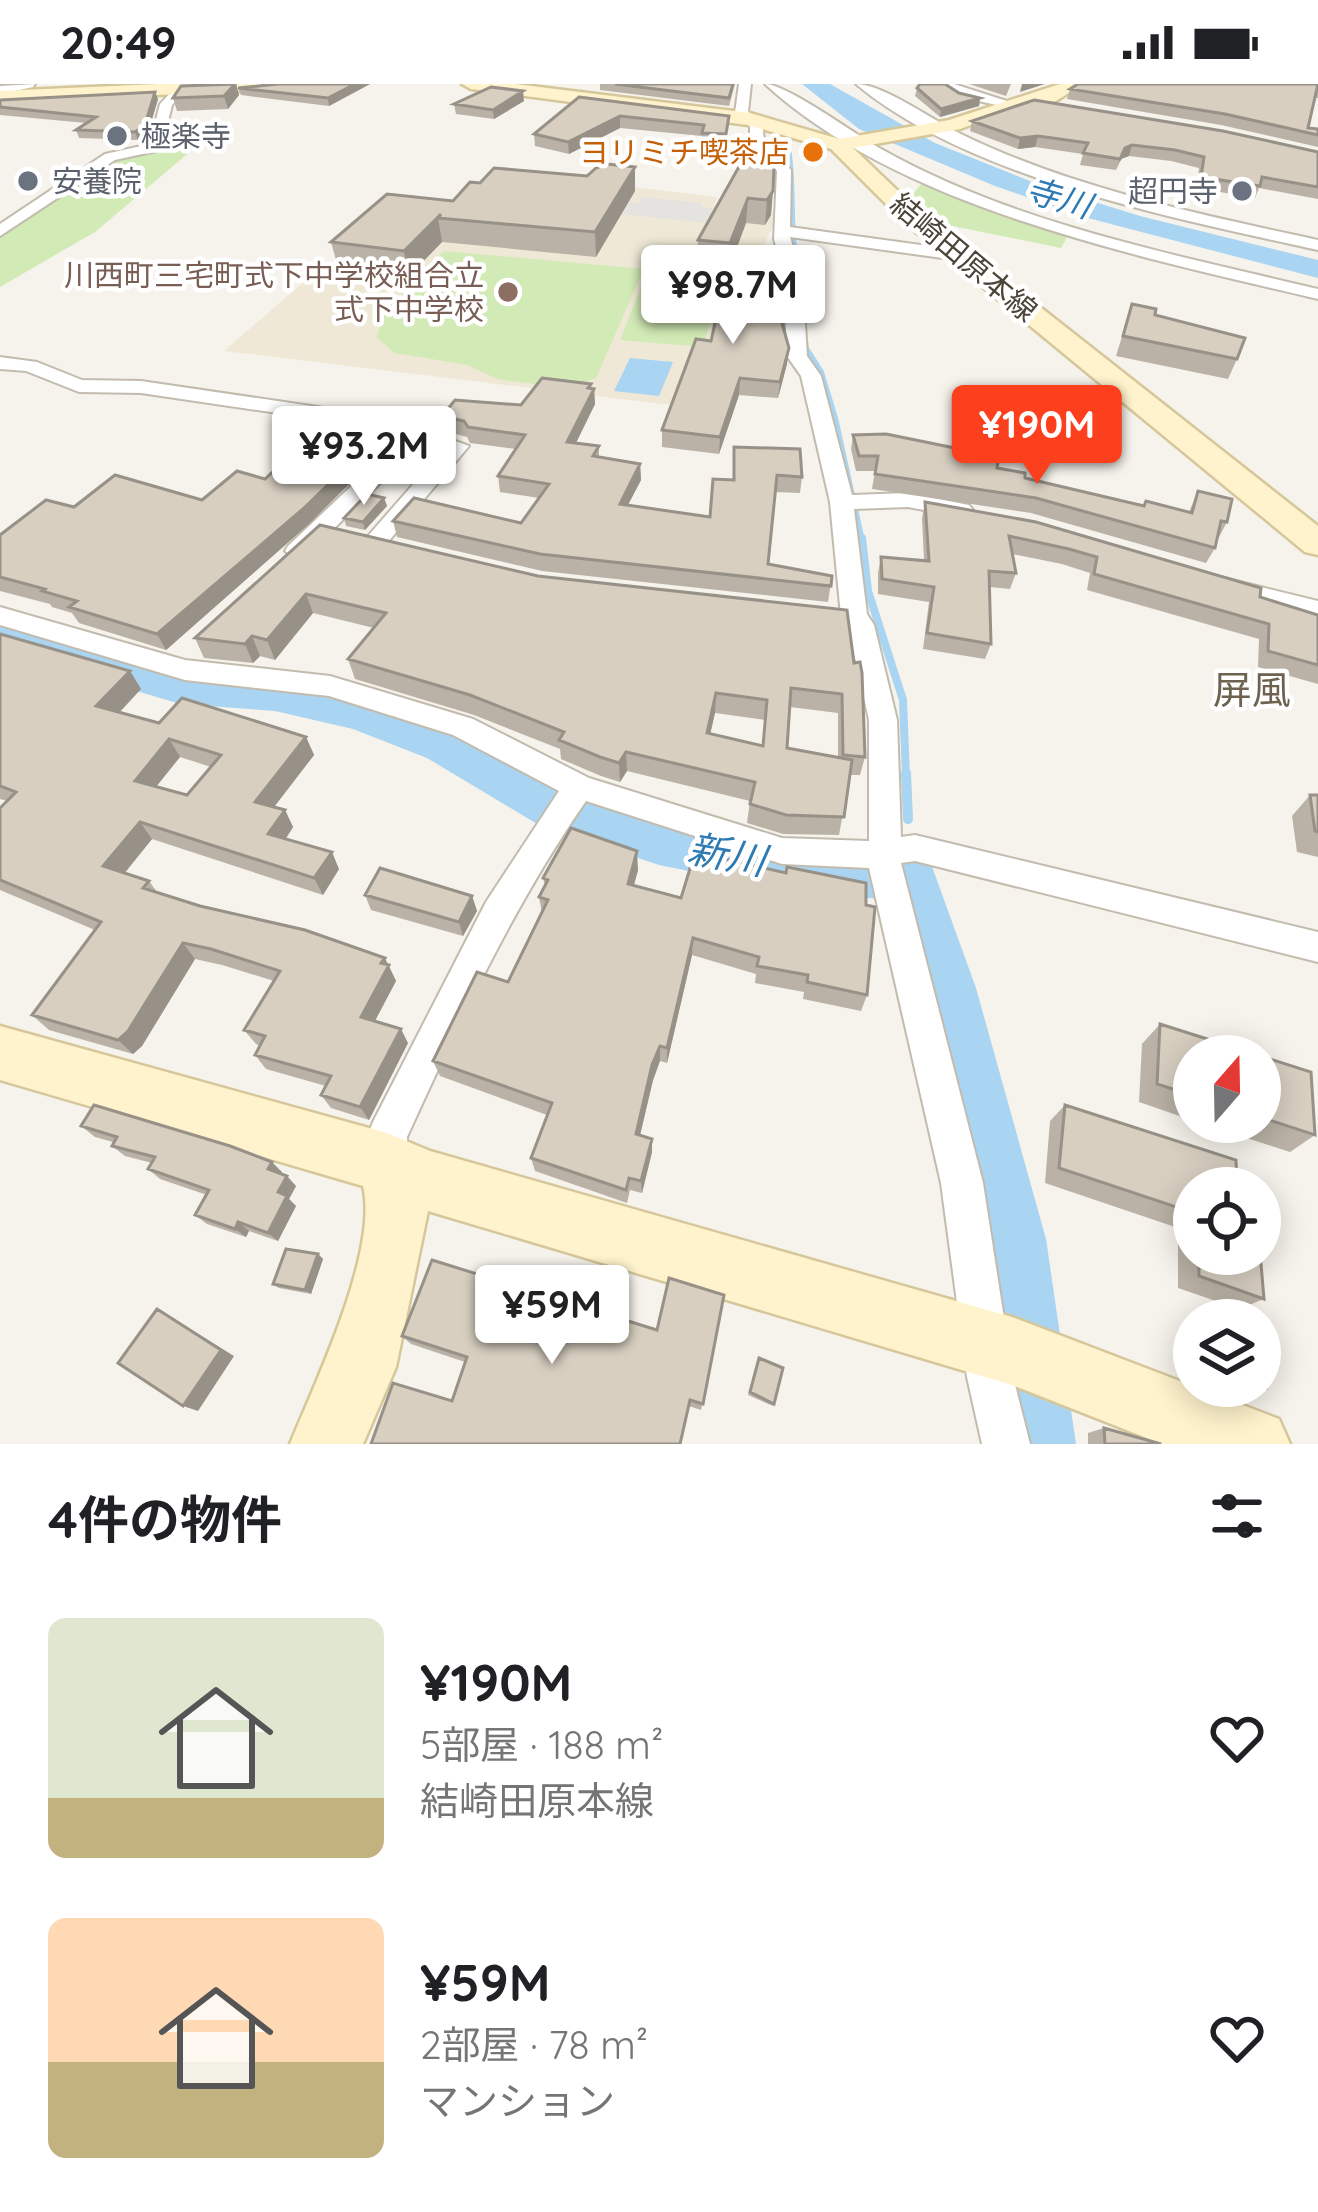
<!DOCTYPE html>
<html lang="ja">
<head>
<meta charset="utf-8">
<style>
	body { margin:0; font-family:Quicksand,"Noto Sans JP",sans-serif; background:#f2f2f2; color:#202124; height:100vh; display:flex; flex-direction:column; font-size:45px; white-space:nowrap }
	* { box-sizing:border-box; margin:0 }
	p { font-size:39px; color:#757577 }
	.icon { flex:none; width:66px; height:66px; fill:none; stroke:currentColor; stroke-width:2; stroke-linecap:round; stroke-linejoin:round }
	.map { position:relative; height:1360px; overflow:hidden }
	.details { display:flex; flex-direction:column; background:#fff; flex:1 }
	.details>* { flex:none }
	.needle { width:78px; rotate:20deg }
	.controls { position:absolute; left:1173px; top:951px; display:grid; gap:24px }
	.controls a { display:grid; place-items:center; width:108px; height:108px; border-radius:50%; background:#fff; box-shadow:0 6px 30px #0003; font-size:60px }
	.price { position:absolute; translate:-50% -102px; padding:0 27px; border-radius:12px; background:#fff; color:#222; font-size:39px; line-height:78px; filter:drop-shadow(0 3px 6px #0008) }
	.price::after { content:''; position:absolute; left:50%; top:72px; width:36px; height:27px; margin-left:-18px; background:inherit; clip-path:polygon(0 0,100% 0,50% 100%) }
	.price.selected { background:#fc3f1d; color:#fff }
	ul { padding:0; list-style:none }
	li { display:flex; align-items:center; gap:36px; height:300px; padding:0 48px }
	li span { display:grid; place-items:center; flex:none; width:336px; height:240px; border-radius:18px; color:#555 }
	li>.icon { margin-inline-start:auto }
	span .icon { width:144px; height:144px; fill:#fffc; stroke-width:1 }
	li b { font-size:51px }
	h2 { display:flex; justify-content:space-between; align-items:center; height:144px; padding:0 48px; font-size:51px }
	.status { display:flex; justify-content:space-between; align-items:center; height:84px; padding:0 60px; background:#fff; direction:ltr }
	.status svg { height:33px; fill:currentColor }
	.map>svg:first-child { display:block }
</style>
</head>
<body>
<div class="status"><b>20:49</b><svg viewBox="0 0 49 12"><path d="M0 12V9h3v3zM5 12V6h3v6zM10 12V3h3v9zM15 12V0h3v12zM26 1h20v11H26zM47 4h2v5h-2z"/></svg></div>
<div class="map">
<svg width="1318" height="1360" viewBox="0 0 1318 1360">
	<rect width="100%" height="100%" fill="#f6f3ec"/>
	<path fill="#efe8d6" d="M624,102L717,113L714,122L779,130L764,160L779,167L784,184L762,181L671,321L224,267L327,178L343,179Z"/>
	<path fill="#d2eab5" d="M177,64L192,66L95,148L0,203V150L102,79L132,68Z
		M926,94L1071,146L1061,164L933,138L908,116Z
		M444,167L644,185L596,294L568,304L497,295L468,281L395,269L377,254L382,231Z
		M645,194L721,199L703,263L620,256Z"/>
	<path fill="#e5e3e0" d="M643,113L702,119L701,123L713,124L705,139L621,130L630,118L639,119Z"/>
	<path fill="#a9d4f2" d="M802,0H830L935,59L1040,101L1140,132L1318,176V194L1084,133L995,102L859,45Z
		M630,274L673,278L659,312L614,307Z"/>
	<g fill="none" stroke-linecap="round" stroke-linejoin="round">
		<path stroke="#a9d4f2" stroke-width="4.5" d="M786,50C797,97 788,144 799,189
			M806,259L807,269"/>
		<path stroke="#a9d4f2" stroke-width="6" d="M807,266L821,288L835,334L862,457"/>
		<path stroke="#a9d4f2" stroke-width="8" d="M862,454L868,507L903,616L906,692"/>
		<path stroke="#a9d4f2" stroke-width="10" d="M906,689L908,735
			M910,784V794"/>
		<path fill="#a9d4f2" fill-rule="evenodd" d="M0,536L166,583L294,596L387,620L463,647L577,711L659,737L784,759L910,770L930,777L976,904L1046,1155L1076,1360H994L974,1155L914,904L889,816L784,806L659,781L539,741L427,674L353,645L275,627L180,620L0,566Z"/>
		<g stroke="#c2bbae" stroke-width="4">
			<path id="street" d="M35,0L33,3L0,10V2Z
				M739,0H751L748,28L762,38L764,57L791,86L790,143L957,166L965,171L957,176L790,153L802,192L807,272L821,292L852,411L908,409L969,421L973,426L961,433L908,423L854,425L867,530L874,541L897,636L901,753L915,751L1318,848V878L915,777L901,779L983,1099L1013,1293L1030,1360H982L967,1293L941,1099L869,784L782,780L586,717C513,822 460,937 407,1053V1079L401,1093L387,1099L373,1093C365,1074 365,1057 373,1038L486,818L559,707L453,651L329,612L185,596L0,541V523L185,576L330,592L473,635L589,694L782,754L869,757V636L848,543L841,532L830,418L801,292L787,272L784,192L774,155L777,87L750,58V42L735,29Z
				M765,0C787,0 857,52 883,66C1015,140 1172,170 1318,205V215C1142,173 901,125 765,0Z
				M856,0C884,0 935,38 963,51C1074,105 1199,130 1318,156V166C1177,135 968,94 856,0Z
				M939,0H954L1016,20L1010,24L960,13Z
				M177,2L187,5L172,21L161,66L115,76L0,152V140L105,70L150,60L160,20Z
				M0,273L37,278L82,296L141,297L318,323L425,346L469,362L382,465L373,467L361,460L444,365L420,360L306,472L297,475L285,467L288,462L401,355L318,335L141,309L79,308L26,287L0,285Z
				M1220,493L1318,517V535L1211,507L1207,501Z"/>
		</g>
		<g stroke="#d6c79b" stroke-width="5">
			<path id="secondary" d="M159,0H285L276,5L0,19V7Z
				M462,0H515L750,29L839,55L949,36L1060,0H1083L1056,17L1014,25L960,45L853,64L921,129L1318,442V471L1305,468L905,139L831,65L748,41L471,5Z
				M0,942L387,1049L430,1067L1012,1233L1279,1335L1290,1360H1162L1012,1301L428,1127L396,1283L363,1360H290C315,1299 379,1166 363,1102L0,996Z"/>
		</g>
		<use href="#street" fill="#fff" fill-rule="evenodd"/>
		<use href="#secondary" fill="#fff3cd" fill-rule="evenodd"/>
	</g>
	<path fill="#bab2a6" fill-rule="evenodd" d="M236,0L239,11L228,25L177,27L173,14Z
		M278,0H370L329,22L241,11L238,4Z
		M600,0H735L729,22L600,6Z
		M969,0H1011L1006,12Z
		M1318,0V14H1315L1308,44L1318,45V63L1221,41L1067,15L1070,5Z
		M917,4L959,9L980,14L979,22L940,33L915,12Z
		M579,13L728,43L725,61H702V52L620,44L569,70L535,62L534,50Z
		M158,15L148,49L138,56L79,54L76,46L86,39L0,31V16Z
		M524,17L494,35L456,30L454,20Z
		M972,37L1318,68V115L1259,104L1255,114L1197,104L1199,84L1171,77L1129,72L1121,75L1116,86L1080,81L1083,70L1035,63L1018,65L970,47Z
		M774,82L771,131L765,141L746,139L735,168L782,239L787,280L778,314L739,311L719,370L662,363V346L711,257L727,184L697,182L698,156Z
		M635,83V107L596,173L442,158L409,192L338,183L331,158L453,117L480,99L587,92Z
		M1132,220L1237,275L1228,295L1116,272Z
		M591,300V304L594,305L595,320L576,359L599,362V373L640,380L641,396L628,421L710,433L733,396L734,363L802,393L800,409L775,408L768,480L832,492L828,518L542,487L397,453L393,437L521,439L539,414L500,408L498,392L516,365L470,359L467,353L445,347L442,332L521,321Z
		M310,342L392,357L309,440L166,566L79,539L72,529L52,523L50,520L0,507V451L74,423L202,416L265,395L312,350Z
		M853,351L997,384L1025,394L1143,422L1189,428L1198,407L1227,438L1219,453H1217L1215,464L1206,479L1031,429L872,405L875,387H856L851,365Z
		M435,368L413,393L397,390L394,374Z
		M384,414L387,422L365,446L346,442L344,434Z
		M925,418L1318,531V600L1258,583L1259,555L1087,506L1090,489L1062,480L1012,470L1016,489L1010,505L990,503L991,560L985,575L923,565L929,518L878,510V489L881,473L924,477L922,434Z
		M320,441L538,492L847,526L865,673L860,691H850L839,751L783,750L747,739L750,717L627,687L620,698L601,692L561,675L560,665L474,631L355,595L348,575L374,544L313,529L275,576L260,572L253,579L204,574L195,554ZM790,623L838,629V674L787,664ZM715,629L765,636L762,662L710,650Z
		M0,550L130,587L141,605L120,628L159,639L306,653L314,671L274,723L285,726L293,743L286,755L339,785L323,811L152,755L125,789L149,797L157,808L388,881L396,897L375,937L408,959L369,1036L331,1024L321,1011L326,1002L266,985L255,971L260,962L256,960L244,946L274,897L222,881L195,875L142,962L133,970L49,946L32,931L95,846L0,806V724L7,717L0,715ZM180,673L211,683L187,711L156,703Z
		M1310,711H1318V773L1297,768L1292,732Z
		M638,786L634,801L867,911L861,927L803,915L804,908L755,899L756,890L692,871L667,979L660,977L653,996L640,1051L652,1055V1068L642,1109L630,1106L627,1119L535,1087L531,1074L547,1031L440,992L433,977L508,898L542,829L539,813L545,802L543,794Z
		M365,811L472,812L477,827L463,852L371,826Z
		M1160,940L1311,988L1315,1051L1290,1068L1198,1038H1260V972H1194V1037L1139,1018L1142,960Z
		M1065,1021L1194,1104V1170H1260L1264,1215L1239,1225L1178,1204V1144L1045,1099L1050,1037Z
		M81,1042L282,1088L280,1090L296,1102L289,1115L296,1122L278,1157L249,1147L246,1153L207,1140L195,1131L207,1111L160,1095L148,1085L152,1079L125,1072L112,1062L113,1058L95,1053Z
		M318,1170L323,1175L311,1210L279,1204L273,1200Z
		M724,1211L701,1326L689,1322L452,1317L465,1278L411,1260L402,1252L657,1246Z
		M759,1274L774,1320L773,1322L748,1311Z
		M1243,1302H1260L1266,1304L1257,1307Z
		M1104,1344L1161,1360H1088V1349Z"/>
	<path fill="#979187" d="M236,0L239,11L228,25L224,12Z
		M355,0H370L329,22L328,14Z
		M1022,0H1045L1020,8Z
		M523,7L524,17L494,35L493,26Z
		M155,8L158,15L148,49L138,56L135,48Z
		M980,14L979,22L940,33L941,25Z
		M620,32V44L569,70L568,58Z
		M1038,52L1035,63L1018,65L1020,54Z
		M1132,61L1129,72L1121,75L1116,86L1125,64Z
		M635,83V107L596,173L595,148Z
		M773,107L771,131L765,141L767,116Z
		M748,114L746,139L729,185L730,159Z
		M438,134L442,158L409,192L404,167Z
		M789,264L787,280L778,314L780,298Z
		M740,294L739,311L719,370L720,353Z
		M591,300V310L594,305L595,320L569,373L567,358Z
		M388,342L392,357L309,440L166,566L157,550Z
		M432,352L435,368L413,393L409,377Z
		M640,380L641,396L620,436V420Z
		M384,414L387,422L365,446L363,438Z
		M306,510L313,529L275,576L267,556Z
		M252,552L260,572L253,579L245,560Z
		M130,587L141,605L108,640L96,622Z
		M716,609L715,629L706,668L707,649Z
		M306,653L314,671L264,736L255,718Z
		M169,655L180,673L146,715L135,697Z
		M626,668L627,687L620,698L619,679Z
		M285,726L293,743L277,767L268,750Z
		M140,738L152,755L116,799L103,782Z
		M637,767L638,786L629,818L628,800Z
		M332,768L339,785L323,811L314,794Z
		M472,812L477,827L463,852L459,838Z
		M693,854L692,871L667,979V964Z
		M183,859L195,875L142,962L133,970L118,956Z
		M385,874L396,897L369,948L361,933Z
		M401,945L408,959L369,1036L360,1023Z
		M660,962V977L653,996L637,1064L636,1050L652,981Z
		M652,1055V1068L642,1109L641,1097Z
		M272,1078L282,1088L277,1095L268,1085Z
		M287,1092L296,1102L289,1115L296,1122L278,1157L268,1149L278,1108Z
		M238,1138L249,1147L246,1153L235,1145Z
		M318,1170L323,1175L311,1210L305,1206Z
		M157,1225L234,1272L198,1327L183,1322Z"/>
	<path fill="#d8cfc1" stroke="#979187" stroke-width="3" fill-rule="evenodd" d="M235,0L224,12L173,14L181,2Z
		M278,0H355L328,14L238,4Z
		M615,0H733L729,14Z
		M920,0H945L959,9L980,14L941,25L917,4Z
		M1078,0H1318L1308,44L1318,45V51L1225,30L1070,5Z
		M491,3L523,7L493,26L454,20Z
		M155,8L145,41L135,48L76,46L96,33L0,23V16Z
		M579,13L729,32L726,50L702,49L704,41L620,32L568,58L534,50Z
		M1034,16L1223,47L1318,68V103L1262,93L1260,102L1201,93L1204,73L1175,66L1132,61L1125,64L1120,75L1083,69L1088,59L1038,52L1020,54L972,37Z
		M741,79L774,82L773,107L767,116L748,114L730,159L698,156Z
		M607,80L635,83L595,148L438,134L441,130L404,167L331,158L387,110L453,117L470,98L480,99L494,84L587,92L596,84Z
		M731,167L779,172L782,239L789,264L780,298L740,294L720,353L662,346L696,255L711,257Z
		M1132,220L1156,225L1155,231L1245,254L1237,275L1123,252Z
		M542,294L591,300L588,304L594,305L567,358L599,362L593,372L640,380L620,420L710,433L713,395L734,396V363L800,365L802,393L777,391L768,480L832,492L831,502L540,470L393,437L414,414L521,439L549,400L498,392L525,351L468,343L464,337L442,332L455,316L521,321Z
		M327,327L388,342L304,424L157,550L69,523L77,517L42,507L45,505L0,493V451L46,416L74,423L115,391L202,416L237,387L265,395L318,345L310,342Z
		M419,349L432,352L409,377L394,374Z
		M886,350L999,373L997,384L1025,389V394L1144,422L1146,417L1192,429L1198,407L1232,415L1227,438L1221,437L1215,464L1036,414L875,390L878,372H859L853,351Z
		M367,410L384,414L363,438L344,434Z
		M925,418L1036,438L1261,504L1260,513L1318,531V581L1268,567L1269,540L1094,490L1097,473L1069,465L1009,452L1016,489L989,487L991,560L927,549L934,503L882,495L881,473L929,477Z
		M320,441L538,492L847,526L854,579L860,578L862,589L865,673L843,671L842,610L791,604L787,664L852,676L844,733L786,731L750,720L755,698L626,668L619,679L600,673L559,656L564,648L470,611L348,575L386,529L306,510L267,556L252,552L245,560L195,554ZM716,609L767,616L763,662L707,649Z
		M0,550L130,587L96,622L159,639L182,614L306,653L255,718L285,726L268,750L332,768L314,794L140,738L103,782L149,797L143,804L200,822L305,846L385,874L381,879L389,881L361,933L401,945L360,1023L321,1011L331,992L255,971L265,952L244,946L280,887L211,865L183,859L128,947L118,956L32,931L101,838L0,796V724L16,708L0,702ZM169,655L221,671L187,711L135,697Z
		M1310,711H1318V748L1315,747Z
		M571,744L637,767L628,800L681,814L695,768L786,789L787,783L866,799V821L875,823L867,911L807,898L808,891L757,882L759,873L693,854L667,964L660,962L652,981L636,1050L652,1055L641,1097L629,1094L626,1106L531,1074L552,1019L433,977L477,888L508,898L548,816L539,813L548,796L543,794Z
		M380,784L472,812L459,838L365,811Z
		M1160,940L1311,988L1315,1051L1260,1033V972H1194V1012L1157,1000Z
		M94,1021L230,1062L272,1078L268,1085L287,1092L278,1108L287,1112L268,1149L238,1138L235,1145L195,1131L209,1106L148,1085L155,1073L112,1062L117,1053L81,1042Z
		M1065,1021L1236,1076L1237,1104H1194V1129L1059,1084Z
		M286,1165L318,1170L305,1206L273,1200Z
		M1260,1168L1264,1215L1199,1192V1170H1260Z
		M432,1176L657,1246L669,1194L724,1211L703,1320L690,1316L680,1360H371L393,1299L452,1317L467,1273L402,1252Z
		M157,1225L221,1266L183,1322L118,1279Z
		M1260,1267L1264,1268L1266,1304L1260,1302Z
		M759,1274L783,1284L774,1320L750,1308Z
		M1104,1344L1161,1360H1105Z"/>
	<g fill="#6b7280" stroke="#fff" stroke-width="4.5">
		<circle cx="117" cy="52" r="12"/>
		<circle cx="28" cy="97" r="12"/>
		<circle cx="1242" cy="107" r="12"/>
	</g>
	<circle fill="#e8710a" stroke="#fff" stroke-width="4.5" cx="813" cy="68" r="12"/>
	<circle fill="#8d6e63" stroke="#fff" stroke-width="4.5" cx="508" cy="208" r="12"/>
	<g text-anchor="middle" dominant-baseline="central" stroke-width="9" stroke-linejoin="round" paint-order="stroke">
		<g font-size="30" fill="#5b616d" stroke="#fff" text-anchor="start">
			<text x="141" y="52">極楽寺</text>
			<text x="52" y="97">安養院</text>
			<text x="1218" y="107" text-anchor="end">超円寺</text>
		</g>
		<g font-size="30" fill="#c56008" stroke="#fff" text-anchor="end">
			<text x="789" y="68">ヨリミチ喫茶店</text>
		</g>
		<g font-size="30" fill="#4b4439" stroke="#fff">
			<text transform="translate(964 173) rotate(40)">結崎田原本線</text>
		</g>
		<g font-size="30" fill="#785e54" stroke="#fff" text-anchor="end">
			<text x="484" y="191">川西町三宅町式下中学校組合立<tspan x="484" dy="34">式下中学校</tspan></text>
		</g>
		<g font-size="33" font-style="italic" fill="#2e7ab2" stroke="#fff">
			<text transform="translate(1059 113) rotate(16)">寺川</text>
		</g>
		<g font-size="39" fill="#6e6250" stroke="#fff">
			<text x="1252" y="605">屏風</text>
		</g>
		<g font-size="39" font-style="italic" fill="#2e7ab2" stroke="#fff">
			<text transform="translate(727 770) rotate(10)">新川</text>
		</g>
	</g>
</svg>
<div class="controls">
<a><svg class="needle" viewBox="-14 -14 28 28"><path d="M0-13l5 13h-10z" fill="#e53935"/><path d="M0 13l5-13h-10z" fill="#757577"/></svg></a>
<a><svg class="icon" aria-label="locate" viewBox="0 0 24 24"><circle cx="12" cy="12" r="6"/><path d="M12 2v4M12 18v4M2 12h4M18 12h4"/></svg></a>
<a><svg class="icon" aria-label="layers" viewBox="0 0 24 24"><path d="M12 4l9 5-9 5-9-5zM3 14l9 5 9-5"/></svg></a>
</div>
<b class="price" style="left:733px;top:263px">¥98.7M</b>
<b class="price selected" style="left:1037px;top:403px">¥190M</b>
<b class="price" style="left:364px;top:424px">¥93.2M</b>
<b class="price" style="left:552px;top:1283px">¥59M</b>
</div>
<section class="details">
<h2>4件の物件<svg class="icon" aria-label="filters" viewBox="0 0 24 24"><path d="M4 7h16M4 17h16"/><circle cx="9" cy="7" r="2"/><circle cx="15" cy="17" r="2"/></svg></h2>
<ul>
<li><span style="background:linear-gradient(#dfe7d0 75%,#c2b280 0)"><svg class="icon" aria-label="home" viewBox="0 0 24 24"><path d="M3 11l9-7 9 7M6 9v11h12V9"/></svg></span><div><b>¥190M</b><p>5部屋 · 188 m²</p><p>結崎田原本線</p></div><svg class="icon" aria-label="heart" viewBox="0 0 24 24"><path d="M12 20l-8-8c-3-5 5-10 8-4 3-6 11-1 8 4z"/></svg></li>
<li><span style="background:linear-gradient(#ffd9b3 60%,#c2b280 0)"><svg class="icon" aria-label="home" viewBox="0 0 24 24"><path d="M3 11l9-7 9 7M6 9v11h12V9"/></svg></span><div><b>¥59M</b><p>2部屋 · 78 m²</p><p>マンション</p></div><svg class="icon" aria-label="heart" viewBox="0 0 24 24"><path d="M12 20l-8-8c-3-5 5-10 8-4 3-6 11-1 8 4z"/></svg></li>
</ul>
</section>
</body>
</html>
